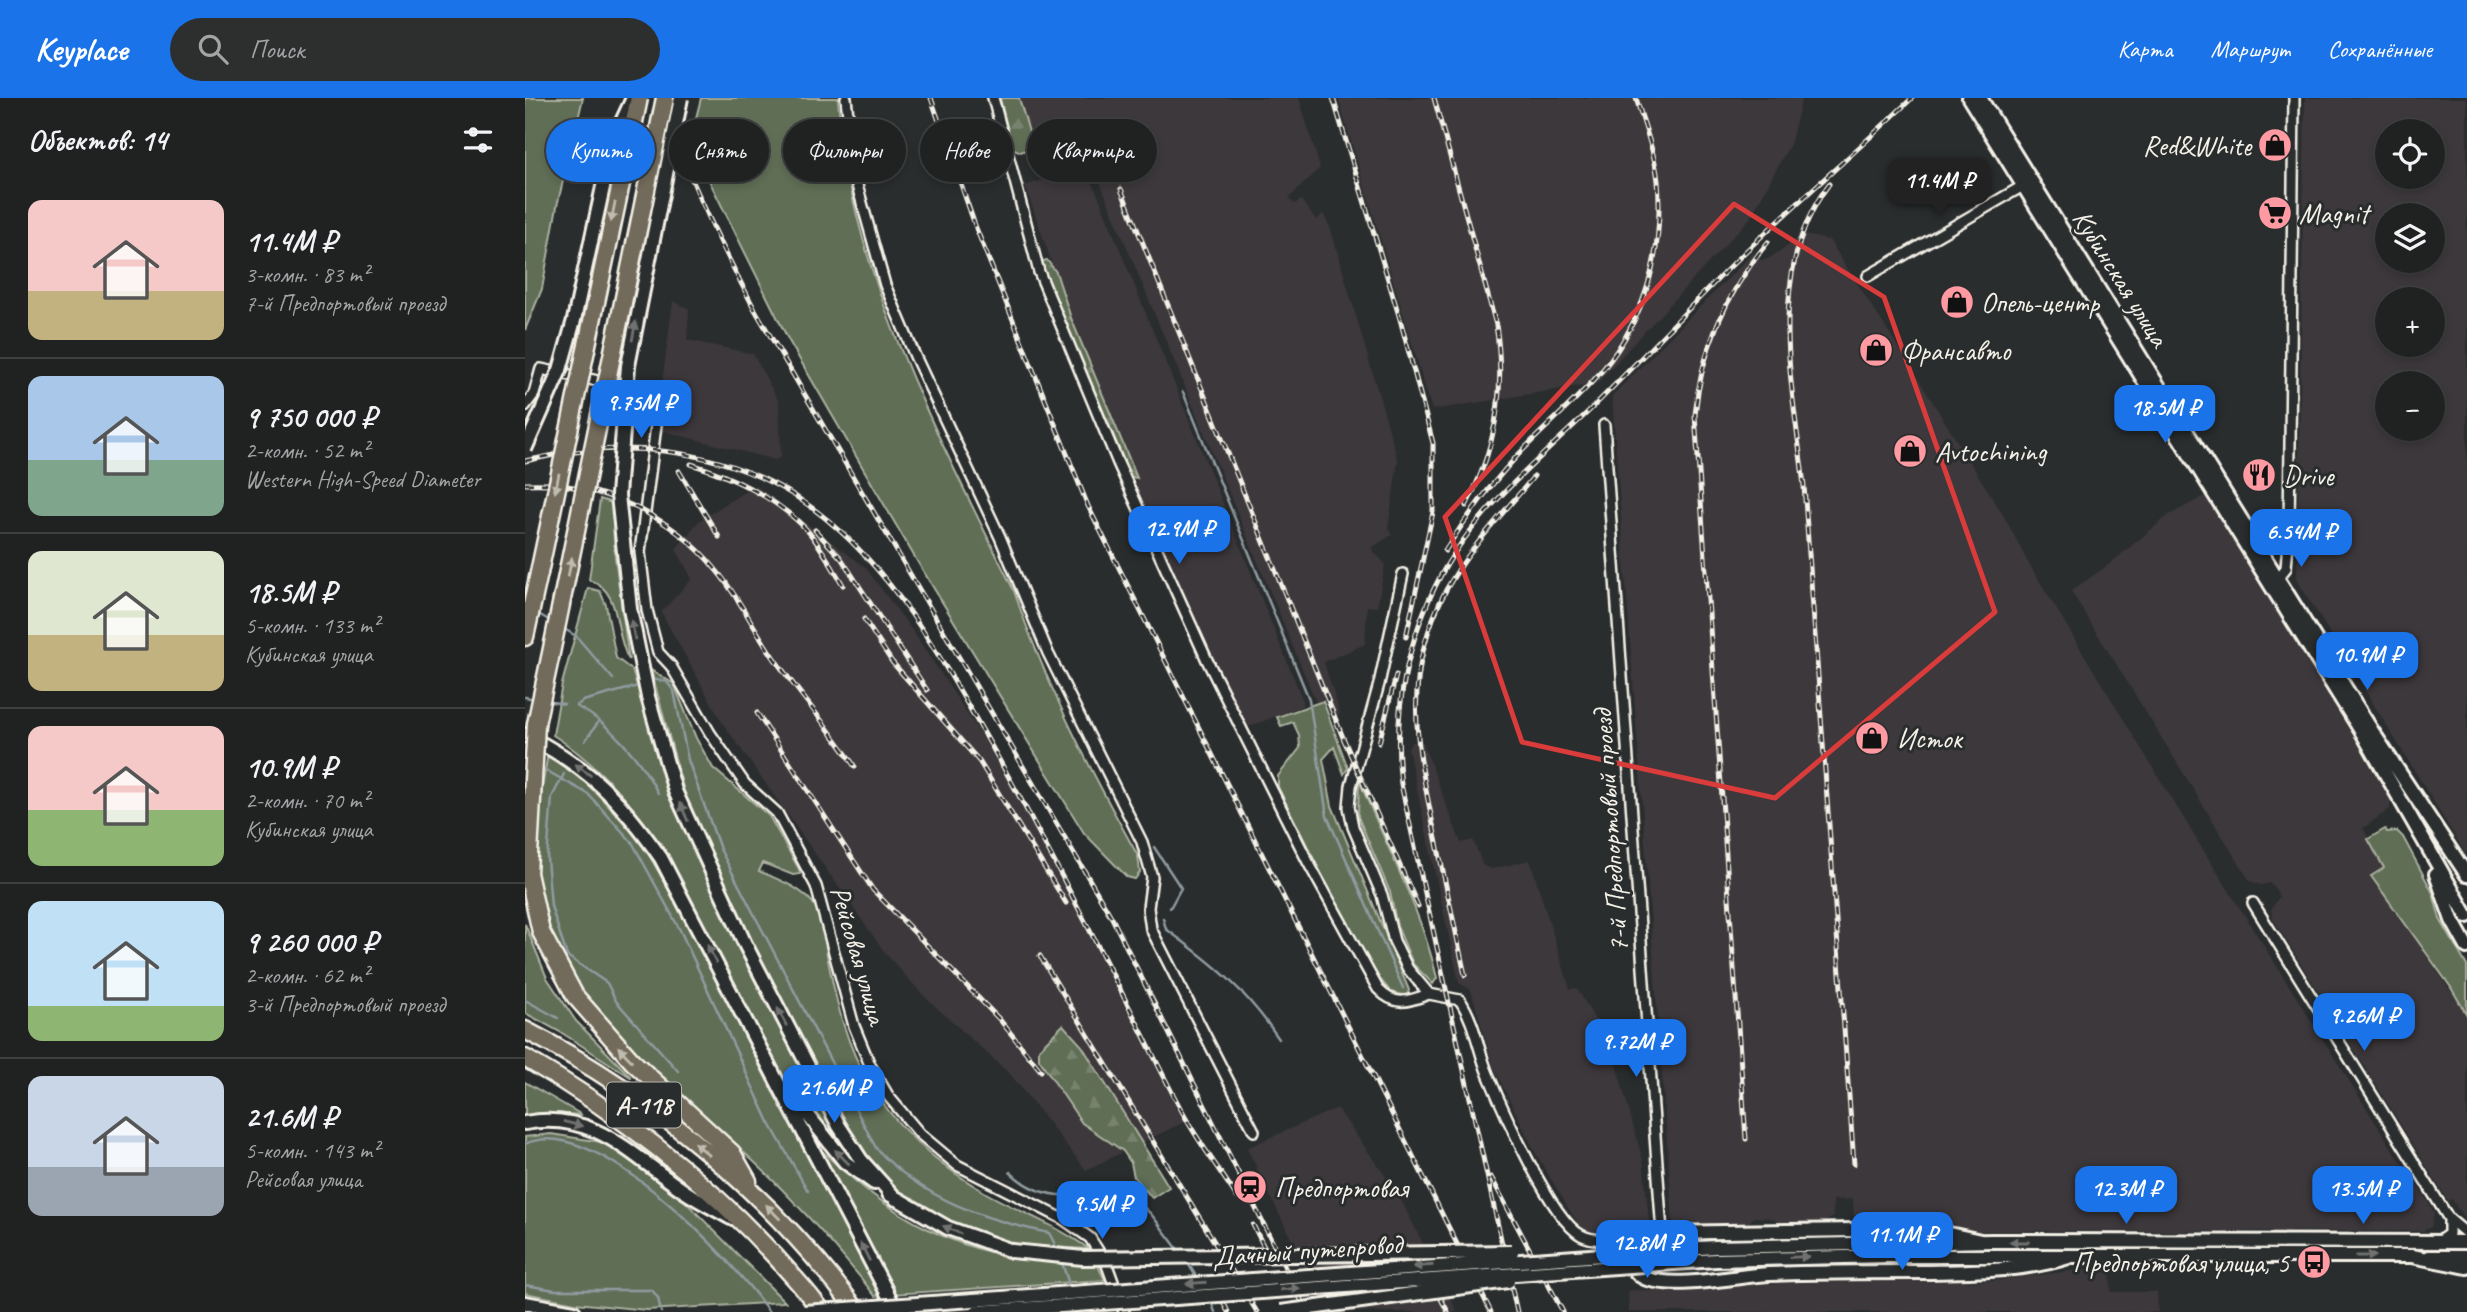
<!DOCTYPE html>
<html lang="ru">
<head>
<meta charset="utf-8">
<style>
	body { margin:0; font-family:Caveat,sans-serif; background:#2d2f2f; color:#f1f3f6; height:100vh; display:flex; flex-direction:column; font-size:26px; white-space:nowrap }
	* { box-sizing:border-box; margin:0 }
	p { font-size:23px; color:#a2a4a5 }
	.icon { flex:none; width:38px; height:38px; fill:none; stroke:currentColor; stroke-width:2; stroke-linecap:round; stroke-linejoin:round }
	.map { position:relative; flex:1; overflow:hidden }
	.side { display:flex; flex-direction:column; background:#202222; width:525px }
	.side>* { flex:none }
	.banner { position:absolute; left:21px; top:21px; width:665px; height:63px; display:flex; gap:14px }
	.controls { position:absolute; left:1850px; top:21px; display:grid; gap:14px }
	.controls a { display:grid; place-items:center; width:70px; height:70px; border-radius:50%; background:#202222; box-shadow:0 4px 10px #0003,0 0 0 2px #3d3f40; font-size:35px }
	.price { position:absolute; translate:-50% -60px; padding:0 16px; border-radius:14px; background:#1a73e8; color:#fff; font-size:23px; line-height:46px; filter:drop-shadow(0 2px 4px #0008) }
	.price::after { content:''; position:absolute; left:50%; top:42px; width:21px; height:16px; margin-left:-10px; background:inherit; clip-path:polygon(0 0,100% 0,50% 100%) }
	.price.active { background:#222; color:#fff }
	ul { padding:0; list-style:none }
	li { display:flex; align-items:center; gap:21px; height:175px; padding:0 28px }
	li+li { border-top:2px solid #3d3f40 }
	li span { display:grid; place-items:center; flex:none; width:196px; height:140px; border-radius:14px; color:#555 }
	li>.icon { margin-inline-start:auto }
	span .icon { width:84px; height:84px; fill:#fffc; stroke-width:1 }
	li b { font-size:30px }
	h2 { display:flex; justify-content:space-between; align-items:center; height:84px; padding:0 28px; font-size:30px }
	.chip { padding:0 24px; border-radius:32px; background:#202222; box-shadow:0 4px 10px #0003,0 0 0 2px #3d3f40; font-size:24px; line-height:63px }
	.chip.active { background:#1a73e8; color:#fff }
	header { display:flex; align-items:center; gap:42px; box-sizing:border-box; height:98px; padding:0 35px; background:#1a73e8; color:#fff }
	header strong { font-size:33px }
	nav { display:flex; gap:38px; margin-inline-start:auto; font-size:24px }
	.search { width:490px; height:63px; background:#2d2f2f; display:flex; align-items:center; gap:18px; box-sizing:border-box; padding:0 24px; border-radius:38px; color:#a2a4a5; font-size:26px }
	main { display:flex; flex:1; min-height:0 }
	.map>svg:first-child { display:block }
</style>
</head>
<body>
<header>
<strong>Keyplace</strong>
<div class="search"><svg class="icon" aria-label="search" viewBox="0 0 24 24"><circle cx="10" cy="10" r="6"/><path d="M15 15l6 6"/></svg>Поиск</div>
<nav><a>Карта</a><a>Маршрут</a><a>Сохранённые</a></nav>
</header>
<main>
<section class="side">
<h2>Объектов: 14<svg class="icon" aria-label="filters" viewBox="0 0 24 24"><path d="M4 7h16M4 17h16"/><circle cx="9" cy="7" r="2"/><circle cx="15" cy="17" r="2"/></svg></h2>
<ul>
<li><span style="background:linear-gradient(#f6c9c9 65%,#c2b280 0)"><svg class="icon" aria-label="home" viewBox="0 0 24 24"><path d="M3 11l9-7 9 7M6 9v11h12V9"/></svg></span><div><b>11.4M ₽</b><p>3-комн. · 83 m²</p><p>7-й Предпортовый проезд</p></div></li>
<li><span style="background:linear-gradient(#a9c7e8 60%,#7fa58c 0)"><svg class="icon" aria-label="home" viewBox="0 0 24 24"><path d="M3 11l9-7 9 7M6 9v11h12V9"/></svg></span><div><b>9 750 000 ₽</b><p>2-комн. · 52 m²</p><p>Western High-Speed Diameter</p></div></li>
<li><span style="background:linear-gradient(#dfe7d0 60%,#c2b280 0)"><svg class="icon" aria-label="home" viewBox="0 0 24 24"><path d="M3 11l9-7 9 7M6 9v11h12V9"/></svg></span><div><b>18.5M ₽</b><p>5-комн. · 133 m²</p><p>Кубинская улица</p></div></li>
<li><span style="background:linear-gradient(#f6c9c9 60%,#8fb573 0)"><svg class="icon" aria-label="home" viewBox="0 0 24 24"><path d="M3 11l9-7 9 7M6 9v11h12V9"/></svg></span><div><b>10.9M ₽</b><p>2-комн. · 70 m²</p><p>Кубинская улица</p></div></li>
<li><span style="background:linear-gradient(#bfe0f5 75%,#8fb573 0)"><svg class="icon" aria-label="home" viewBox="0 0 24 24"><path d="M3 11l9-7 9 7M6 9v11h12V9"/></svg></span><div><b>9 260 000 ₽</b><p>2-комн. · 62 m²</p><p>3-й Предпортовый проезд</p></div></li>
<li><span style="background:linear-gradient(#c9d6e8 65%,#9aa5b1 0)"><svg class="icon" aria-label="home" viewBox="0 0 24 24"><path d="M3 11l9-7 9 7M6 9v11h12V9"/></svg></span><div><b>21.6M ₽</b><p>5-комн. · 143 m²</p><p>Рейсовая улица</p></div></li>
</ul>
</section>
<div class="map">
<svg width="1942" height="1214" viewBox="0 0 1942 1214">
	<defs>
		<pattern id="forest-firs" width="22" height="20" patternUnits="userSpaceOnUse" patternTransform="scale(1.75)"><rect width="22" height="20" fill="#606e56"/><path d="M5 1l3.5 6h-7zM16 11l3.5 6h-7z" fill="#77836e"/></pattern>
	</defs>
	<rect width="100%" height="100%" fill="#2a2d2e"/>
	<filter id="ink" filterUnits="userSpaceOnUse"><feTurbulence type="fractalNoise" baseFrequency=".0143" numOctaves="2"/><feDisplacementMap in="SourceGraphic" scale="14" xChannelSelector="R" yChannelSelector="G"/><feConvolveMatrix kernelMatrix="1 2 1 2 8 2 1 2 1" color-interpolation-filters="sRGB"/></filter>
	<g filter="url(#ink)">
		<path fill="#3d393a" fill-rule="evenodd" d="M494,0H774L795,70L764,100L769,106L776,102L792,123L798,115L806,132L873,363L863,430L867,437L846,450L860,466L852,509L842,508L840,546L799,564L815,616L808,619L799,600L791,604L557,41L510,54Z
			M813,0H1277L1265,46L1225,120L1072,285L907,312Z
			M1780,0H1942V758L1772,482ZM1862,33H1908V79H1862ZM1862,117H1908V163H1862ZM1862,201H1908V247H1862ZM1862,285H1908V331H1862Z
			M561,68L778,603L777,608L723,629L667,520L612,390L608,371L546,220L500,88Z
			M1274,136L1304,142L1370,244L1480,420L1501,461L1673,744L1868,1052L1902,1102L1909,1115L1906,1129L1898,1133H1445L1406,1125L1342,1126L1329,1120L1328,1101L1308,1102V1119L1300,1124H1254L1246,1120L1229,1119L1223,1125H1148L1087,298L1228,155L1236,162L1243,161L1270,143Z
			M148,203L164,211L162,242L228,256L254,304L256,359L250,362L131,331Z
			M230,387L340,469L389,535L484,679L663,1022L561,1072L486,977L398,897L361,856L197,624L136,514L167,481L151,451L174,423Z
			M1682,397L1865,699V711L1838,730L1859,770L1846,777L1942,917V1126L1927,1101L1923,1103L1748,821L1746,812L1754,799L1750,791L1745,785L1736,787L1725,783L1546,493L1582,468L1644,417Z
			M897,643L936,745L948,742L958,768L967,771L1005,762L1045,891L1052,890L1070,922L1079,923L1118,1063L1124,1124L1087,1133L1066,1135L1056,1131L1011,1056L969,970L946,892L934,885L883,650L887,644Z
			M812,1010L873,1096L932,1214H802L722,1050Z
			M1585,1168L1586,1194H1632L1633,1214H1104L1103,1193L1110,1192L1141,1193L1259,1185L1467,1183Z"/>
		<path fill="#606e56" stroke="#aab09f" stroke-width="2" d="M0,0H58L32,108L17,191L0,232Z
			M176,0H313C325,177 413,337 489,493C520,585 566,674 613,758L615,774L610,781L602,779L559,735L392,463L264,243L165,44Z
			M75,401L87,405L90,459L104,562C88,536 98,492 64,482Z
			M63,490L75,493L81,507L91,560L107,572L156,723L294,1007L324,1060C303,1038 282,1017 265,991C187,872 154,718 28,637L37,586Z
			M126,572L149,586L171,640L188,670L244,718L274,771L275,776L268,777L238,765L234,773C252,781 275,789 288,805C299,821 300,849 304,867C312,907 322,948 343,983C372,1032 413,1067 461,1095C496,1115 532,1127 564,1151L487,1147L426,1126L376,1096L351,1076L335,1057L187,767L159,693Z
			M798,603L823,670L819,676L809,649L798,661L807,708L884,892L882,898L866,894L854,880L822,828L753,689V678L775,650L774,637L768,624L756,628L752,619Z
			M23,655L64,687L116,743L155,811L249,996L357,1197L350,1198C312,1149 271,1103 225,1060C147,988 47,921 16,812C1,761 15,706 23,655Z
			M834,682C861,748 896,811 912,880L908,886L888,866L872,828L865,794L833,719Z
			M1860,731L1862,734L1872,733L1878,739L1908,795L1915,821L1942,868V917L1925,888L1846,778L1859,770L1843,741Z
			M0,826L22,880L51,923L107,980L37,935L0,915Z
			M0,984L57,1017L27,1015L0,1018Z
			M26,1036L76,1044L127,1070L260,1204L122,1212L50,1205L0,1195V1039Z
			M295,1051C383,1136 451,1163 573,1168L580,1182L367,1196Z"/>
		<path fill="url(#forest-firs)" stroke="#aab09f" stroke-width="2" d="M475,0H494L507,44L503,51L496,54L487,50Z
			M522,162L531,174L546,220L612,380L606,379L517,169L518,163Z
			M538,927L557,948L644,1089L627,1100L609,1079L606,1065L598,1053L557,1025L514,961V951Z"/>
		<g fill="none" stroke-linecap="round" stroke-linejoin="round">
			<path stroke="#8f9ba0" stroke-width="2.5" d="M658,294L784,601L802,718L878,890
				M12,515L27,524
				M36,529L51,538L88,581
				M131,582L141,583L149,593L163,662L195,751L351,1050C396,1100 459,1122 524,1135L533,1152
				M0,599L11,601
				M21,603L39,606
				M51,608C84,624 116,662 133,695
				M51,608L58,603L117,587
				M60,643L74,623
				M15,669L63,696L107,744L155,832L244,1024L283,1093
				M39,676L27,699L22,760L26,808L42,858L82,885L91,903L153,973
				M629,749L656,790L645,810
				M638,820L641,831C689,866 720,891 754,941
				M0,902L33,920
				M0,1046C70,1013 209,1163 244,1214
				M485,1074C522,1110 560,1094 605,1097L626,1116L655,1154
				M536,1162L545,1189
				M661,1162L672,1180
				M0,1187L30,1192H127L133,1200L136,1214
				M685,1201L690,1214"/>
			<g stroke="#f4f1e8" stroke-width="14">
				<path id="minor" d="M321,0L330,80L360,187L390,258L475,439L523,555L617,744L627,779L623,810L626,831L729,1033
					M468,0L514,174L593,365L682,562L783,764L853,891C870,909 882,904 904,896
					M1343,178L1503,85
					M0,308L9,296L16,271L135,296L115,454L122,512L133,554L146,568L185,635L220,686L252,715L291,788L329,928L345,967L364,999L395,1036L432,1067L538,1121L565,1140L582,1167L599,1214
					M1079,327L1137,1135
					M878,476L854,586L826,688L824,709L828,729L857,797L869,843L883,871L904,896L935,902C950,925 953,951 963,976C977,1010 1026,1121 1056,1137C1072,1146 1097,1139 1114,1138
					M1750,484L1761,470L1764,432L1769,0
					M1728,805L1924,1121L1942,1136
					M1913,1144L1924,1136V1121"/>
			</g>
			<g stroke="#f4f1e8" stroke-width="16">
				<path id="tertiary" d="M1904,1158H1942"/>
			</g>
			<g stroke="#f4f1e8" stroke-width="18">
				<path id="secondary" d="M1444,0L1838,636L1942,818
					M1455,0L1847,633L1942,777
					M123,599L150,693L220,846L314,1028L336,1062L371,1101
					M0,637C65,669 95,702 136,760L372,1214
					M1911,776L1927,822L1942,849
					M267,997L320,1064L349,1085
					M0,1025C70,1012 107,1058 159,1093C174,1103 190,1111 206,1120
					M364,1096L423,1130L487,1153
					M1456,1143L1401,1131L1137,1135L1114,1138C1104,1152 1102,1174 1122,1181C1154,1191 1210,1178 1244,1176C1298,1174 1351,1174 1405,1174C1453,1173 1501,1173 1547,1158
					M1190,1149L1467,1143L1942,1144
					M1191,1162L1362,1158H1887L1942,1169
					M0,1205L49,1214"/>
			</g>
			<g stroke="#f4f1e8" stroke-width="21">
				<path id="motorway" d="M0,539L14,475
					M11,626L25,560
					M50,898L107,963L207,1055L223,1083
					M0,932C130,999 246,1097 333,1214
					M0,960C114,1026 216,1111 298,1214"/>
			</g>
			<use href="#minor" stroke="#2a2d2e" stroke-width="9"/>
			<use href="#tertiary" stroke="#2a2d2e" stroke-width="10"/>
			<use href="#secondary" stroke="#2a2d2e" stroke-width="12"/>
			<use href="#motorway" stroke="#726b5a" stroke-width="16"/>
			<g stroke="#f4f1e8" stroke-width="5">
				<path id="rail" d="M136,0C160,73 193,142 229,210L587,820L782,1214
					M406,0L451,130L563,408L966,1214
					M808,0L875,221L908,345V414L881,539
					M909,0L971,227C981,291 971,351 941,408
					M1304,86C1239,173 1268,289 1279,388L1329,1066
					M596,91L819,642L893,808
					M0,363C91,341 189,347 270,398C359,455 412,553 463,642C513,730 558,819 604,909C624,947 642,987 663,1024C678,1050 696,1074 712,1099
					M166,366C206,378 249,399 279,429C294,444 307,469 318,487
					M154,373L194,439
					M0,386C70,382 148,417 192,473C217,503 233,540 257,571C281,604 308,635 330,669
					M290,432L316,460L402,592
					M920,453C942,418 966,386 994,356C1018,331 1044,309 1067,284C1119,228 1139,158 1133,83C1130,55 1119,27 1111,0
					M339,521L367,564L454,663L541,805
					M232,615L348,792L475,922L516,973
					M854,645L871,577
					M515,858L732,1214
					M940,877C930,830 920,783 910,736C891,646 876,578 921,492C944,450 979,415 1009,378
					M1221,1041L1170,317C1176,251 1201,195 1243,144
					M966,1079L1038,1214
					M728,1127L745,1161
					M900,1171L923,1214
					M692,1191L703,1214
					M992,1214L876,686C867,614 882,541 916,477C952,411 1015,361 1068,309C1119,258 1168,205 1220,154C1274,102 1332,53 1387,0"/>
			</g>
			<use href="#rail" stroke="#2a2d2e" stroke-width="2.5" stroke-dasharray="8" stroke-linecap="butt"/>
			<g stroke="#f4f1e8" stroke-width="18" stroke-linecap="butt">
				<path id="secondary-bridge" d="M0,351L35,272L49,222L88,43L108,0
					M123,599L105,511L93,397L103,268L156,0
					M487,1153L558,1160L987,1154
					M279,1214L1190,1149
					M452,1214L1191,1162
					M756,1214L983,1183"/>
			</g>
			<g stroke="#f4f1e8" stroke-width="21" stroke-linecap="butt">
				<path id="motorway-bridge" d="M14,475L114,0
					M25,560L140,0
					M11,626L3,775L16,834L50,898"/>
			</g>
			<use href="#secondary-bridge" stroke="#2a2d2e" stroke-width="12"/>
			<use href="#motorway-bridge" stroke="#726b5a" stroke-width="16"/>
		</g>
		<defs><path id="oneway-solid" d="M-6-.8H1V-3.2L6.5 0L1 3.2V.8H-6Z" transform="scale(1.75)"/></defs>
		<g fill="#c0bbaf">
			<use href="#oneway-solid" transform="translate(88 114) rotate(102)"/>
			<use href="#oneway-solid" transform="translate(32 385) rotate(102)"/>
			<use href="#oneway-solid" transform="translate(45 469) rotate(-79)"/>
			<use href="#oneway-solid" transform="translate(100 956) rotate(-134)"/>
			<use href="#oneway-solid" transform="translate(177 1051) rotate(-140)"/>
			<use href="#oneway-solid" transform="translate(248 1114) rotate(-134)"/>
		</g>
		<g fill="#71726f">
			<use href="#oneway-solid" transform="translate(109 233) rotate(-79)"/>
			<use href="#oneway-solid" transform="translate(108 532) rotate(-101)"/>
			<use href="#oneway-solid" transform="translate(58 672) rotate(-144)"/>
			<use href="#oneway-solid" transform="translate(159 714) rotate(-113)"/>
			<use href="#oneway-solid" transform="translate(187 856) rotate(-117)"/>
			<use href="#oneway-solid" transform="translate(257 919) rotate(-117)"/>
			<use href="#oneway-solid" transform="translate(48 1026) rotate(14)"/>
			<use href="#oneway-solid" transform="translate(317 1059) rotate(-135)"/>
			<use href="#oneway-solid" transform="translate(427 1132) rotate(-156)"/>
			<use href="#oneway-solid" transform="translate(1494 1144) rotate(-180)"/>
			<use href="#oneway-solid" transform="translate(340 1154) rotate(-117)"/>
			<use href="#oneway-solid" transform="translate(1841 1158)"/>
			<use href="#oneway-solid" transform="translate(1274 1159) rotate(-2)"/>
			<use href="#oneway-solid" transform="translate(898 1168) rotate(176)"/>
			<use href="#oneway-solid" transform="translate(671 1185) rotate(176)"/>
			<use href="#oneway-solid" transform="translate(765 1191) rotate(-4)"/>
		</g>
	</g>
	<path fill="none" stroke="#d93c3b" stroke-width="5" stroke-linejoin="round" d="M1209,106L1359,199L1470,514L1250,700L997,644L920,419Z"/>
	<defs>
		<g id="shop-disc" transform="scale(1.75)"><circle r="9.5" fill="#ff9aa2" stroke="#2a2d2e"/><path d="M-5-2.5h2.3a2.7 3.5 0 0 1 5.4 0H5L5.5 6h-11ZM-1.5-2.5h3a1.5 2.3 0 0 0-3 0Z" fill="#111"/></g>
		<g id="supermarket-disc" transform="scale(1.75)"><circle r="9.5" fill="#ff9aa2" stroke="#2a2d2e"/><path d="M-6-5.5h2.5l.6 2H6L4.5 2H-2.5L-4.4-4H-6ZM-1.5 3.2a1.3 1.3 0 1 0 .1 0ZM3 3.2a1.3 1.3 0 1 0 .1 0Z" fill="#111"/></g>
		<g id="restaurant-disc" transform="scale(1.75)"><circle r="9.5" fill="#ff9aa2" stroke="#2a2d2e"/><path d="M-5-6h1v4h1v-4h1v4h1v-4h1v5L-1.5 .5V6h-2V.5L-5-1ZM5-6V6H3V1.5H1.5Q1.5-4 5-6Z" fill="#111"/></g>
		<g id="station-disc" transform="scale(1.75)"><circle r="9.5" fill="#ff9aa2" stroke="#2a2d2e"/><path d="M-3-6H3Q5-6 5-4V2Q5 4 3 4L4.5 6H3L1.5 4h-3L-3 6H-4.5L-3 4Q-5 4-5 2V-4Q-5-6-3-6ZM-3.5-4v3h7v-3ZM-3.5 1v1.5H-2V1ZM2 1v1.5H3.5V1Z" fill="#111"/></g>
		<g id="bus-disc" transform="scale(1.75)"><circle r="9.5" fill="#ff9aa2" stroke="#2a2d2e"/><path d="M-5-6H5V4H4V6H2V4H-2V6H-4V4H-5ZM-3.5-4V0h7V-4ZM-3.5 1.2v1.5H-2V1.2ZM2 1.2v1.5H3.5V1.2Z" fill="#111"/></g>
	</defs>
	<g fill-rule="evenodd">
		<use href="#shop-disc" x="1750" y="47"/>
		<use href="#supermarket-disc" x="1750" y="115"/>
		<use href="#shop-disc" x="1432" y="204"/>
		<use href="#shop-disc" x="1351" y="252"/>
		<use href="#shop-disc" x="1385" y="353"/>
		<use href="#restaurant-disc" x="1734" y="377"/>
		<use href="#shop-disc" x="1347" y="640"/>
		<use href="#station-disc" x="725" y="1089"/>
		<use href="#bus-disc" x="1789" y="1164"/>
	</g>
	<g text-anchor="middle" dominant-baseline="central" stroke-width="6" stroke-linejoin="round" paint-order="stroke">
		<rect fill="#2a2d2e" stroke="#b7b6b0" stroke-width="2" x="82" y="984.5" width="74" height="45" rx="5"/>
		<g font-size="26" font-weight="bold" fill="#f4f1e8">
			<text x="119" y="1007">А-118</text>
		</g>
		<g font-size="28" fill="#f4f1e8" stroke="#2a2d2e" text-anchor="start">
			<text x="1726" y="47" text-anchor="end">Red&amp;White</text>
			<text x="1774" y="115">Magnit</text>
			<text x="1456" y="204">Опель-центр</text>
			<text x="1376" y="252">Франсавто</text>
			<text x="1410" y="353">Avtochining</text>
			<text x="1758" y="377">Drive</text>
			<text x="1372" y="640">Исток</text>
			<text x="750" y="1089">Предпортовая</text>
			<text x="1764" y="1164" text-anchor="end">Предпортовая улица, 5</text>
		</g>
		<g font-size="28" fill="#f4f1e8" stroke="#2a2d2e">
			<text transform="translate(1596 180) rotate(58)">Кубинская улица</text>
			<text transform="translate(1085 733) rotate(-94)">7-й Предпортовый проезд</text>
			<text transform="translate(334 857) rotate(74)">Рейсовая улица</text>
			<text transform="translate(782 1152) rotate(-4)">Дачный путепровод</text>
		</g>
	</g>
</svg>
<div class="controls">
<a><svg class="icon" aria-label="locate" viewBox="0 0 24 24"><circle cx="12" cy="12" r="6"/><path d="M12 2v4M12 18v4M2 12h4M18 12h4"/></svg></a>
<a><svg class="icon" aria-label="layers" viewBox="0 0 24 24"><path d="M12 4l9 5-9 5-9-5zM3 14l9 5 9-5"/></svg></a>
<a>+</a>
<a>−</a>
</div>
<b class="price active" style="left:1414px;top:120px">11.4M ₽</b>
<b class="price" style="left:116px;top:342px">9.75M ₽</b>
<b class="price" style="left:1640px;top:347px">18.5M ₽</b>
<b class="price" style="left:654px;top:468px">12.9M ₽</b>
<b class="price" style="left:1776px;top:471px">6.54M ₽</b>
<b class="price" style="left:1842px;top:594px">10.9M ₽</b>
<b class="price" style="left:1839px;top:955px">9.26M ₽</b>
<b class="price" style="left:1111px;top:981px">9.72M ₽</b>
<b class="price" style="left:309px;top:1027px">21.6M ₽</b>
<b class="price" style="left:1601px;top:1128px">12.3M ₽</b>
<b class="price" style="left:1838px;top:1128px">13.5M ₽</b>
<b class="price" style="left:577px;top:1143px">9.5M ₽</b>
<b class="price" style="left:1377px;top:1174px">11.1M ₽</b>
<b class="price" style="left:1122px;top:1182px">12.8M ₽</b>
<div class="banner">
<a class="chip active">Купить</a>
<a class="chip">Снять</a>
<a class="chip">Фильтры</a>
<a class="chip">Новое</a>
<a class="chip">Квартира</a>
</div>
</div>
</main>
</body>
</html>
